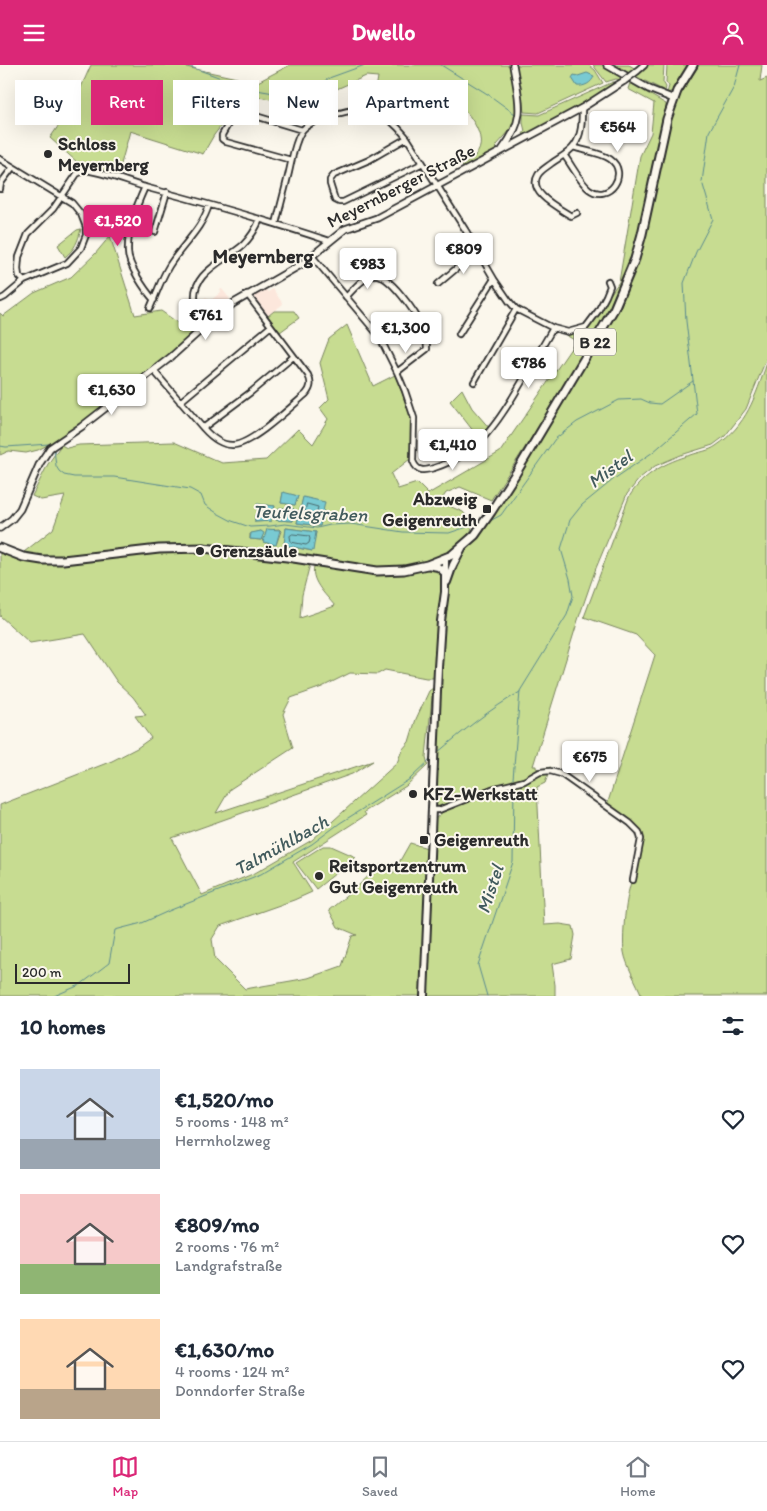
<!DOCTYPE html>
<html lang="en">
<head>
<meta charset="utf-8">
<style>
	body { margin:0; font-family:Itim,sans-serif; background:#f6f6f7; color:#1f2937; height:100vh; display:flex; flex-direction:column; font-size:19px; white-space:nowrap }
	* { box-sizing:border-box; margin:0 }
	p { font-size:16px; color:#747a83 }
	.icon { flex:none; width:28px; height:28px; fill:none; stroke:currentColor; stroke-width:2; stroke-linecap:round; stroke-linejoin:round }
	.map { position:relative; height:931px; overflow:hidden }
	.sheet { display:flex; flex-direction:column; background:#fff; flex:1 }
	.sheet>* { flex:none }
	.hud { position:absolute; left:15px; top:15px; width:500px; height:45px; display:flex; gap:10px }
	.scale { position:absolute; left:15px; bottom:12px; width:115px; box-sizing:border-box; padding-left:5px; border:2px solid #2b2b2b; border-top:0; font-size:14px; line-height:18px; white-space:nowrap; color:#2b2b2b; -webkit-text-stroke:4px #fbf7ec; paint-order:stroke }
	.price { position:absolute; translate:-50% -42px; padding:0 11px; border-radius:5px; background:#fff; color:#222; font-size:16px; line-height:32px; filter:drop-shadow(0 1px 2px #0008) }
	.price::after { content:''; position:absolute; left:50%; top:30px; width:15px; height:11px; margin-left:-8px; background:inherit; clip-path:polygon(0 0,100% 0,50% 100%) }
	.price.active { background:#db2777; color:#fff }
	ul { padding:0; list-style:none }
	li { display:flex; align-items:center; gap:15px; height:125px; padding:0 20px }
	li span { display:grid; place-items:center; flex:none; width:140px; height:100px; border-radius:0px; color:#555 }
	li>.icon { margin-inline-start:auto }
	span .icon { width:60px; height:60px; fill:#fffc; stroke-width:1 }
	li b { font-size:21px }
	h2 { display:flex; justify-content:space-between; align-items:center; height:60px; padding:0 20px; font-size:21px }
	.chip { padding:0 18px; border-radius:0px; background:#fff; box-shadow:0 5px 20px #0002; font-size:18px; line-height:45px }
	.chip.active { background:#db2777; color:#fff }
	header { display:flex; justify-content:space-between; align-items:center; height:65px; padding:0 20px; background:#db2777; color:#fff; font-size:22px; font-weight:800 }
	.menu { display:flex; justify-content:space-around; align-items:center; height:70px; border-top:1px solid #e0e1e3; background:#fff; font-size:14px; color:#747a83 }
	.menu a { display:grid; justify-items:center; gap:2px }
	.menu .active { color:#db2777 }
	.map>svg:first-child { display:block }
</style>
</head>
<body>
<header><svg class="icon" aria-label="menu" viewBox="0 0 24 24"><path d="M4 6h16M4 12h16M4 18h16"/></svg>Dwello<svg class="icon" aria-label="person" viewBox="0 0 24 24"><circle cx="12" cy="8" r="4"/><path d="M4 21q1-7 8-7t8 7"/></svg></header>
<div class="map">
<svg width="767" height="931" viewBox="0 0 767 931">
	<rect width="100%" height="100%" fill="#fbf7ec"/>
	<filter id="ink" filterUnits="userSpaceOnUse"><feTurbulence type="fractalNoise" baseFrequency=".02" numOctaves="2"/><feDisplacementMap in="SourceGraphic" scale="10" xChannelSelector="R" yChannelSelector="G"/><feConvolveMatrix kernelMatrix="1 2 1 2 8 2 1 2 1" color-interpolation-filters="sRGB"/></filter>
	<g filter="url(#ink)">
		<path fill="#fce7dc" d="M222,224L230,234L212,249L208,252L204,251L198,239L206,232L210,236L221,227L220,225Z
			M265,224L268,227L273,224L283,239L268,251L254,231Z"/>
		<path fill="#c7dc91" stroke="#79845e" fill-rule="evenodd" d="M91,0H184L186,2L237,13L252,20L290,0H511L517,43L515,53L511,64L497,80L496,85L464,104L462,101C466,98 471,95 475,91C492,73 465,44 452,31L428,45L397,32L375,31L378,12L366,11L303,39L245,30L214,70L203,89L130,66L118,110L77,97L50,73L74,38Z
			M516,0H589L595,5L603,18L538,48L524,47L521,24Z
			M593,0H602L624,14L622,15L616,14L606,17Z
			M611,0H629L636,4L631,8H624Z
			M648,0H664L663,17L666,22L665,26L635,11Z
			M667,0H691L673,26L667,28L669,21L666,17Z
			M699,0H762L760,16L767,13V292L746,344L725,371L713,380L681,390L655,401L640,413L627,429L596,503L578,555L533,701H536V703L539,704L551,702L545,718L537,722L544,860L560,859L573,861L575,870L571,894L552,899L555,920V931H0V740L112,696L137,683L151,673L135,651L146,650L133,632L117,617L85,569L30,578L0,551V484C15,492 29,496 46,497L168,486L209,484L279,493L310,499L302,530L300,553L335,541C326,530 308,514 315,499C333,498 351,505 369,507C379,508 390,507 400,507C413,506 441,494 443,513L433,613H426L385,605L378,609L350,608L322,622L291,633L283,649L293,683L230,724L216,748L373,696L352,709L172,773L202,830L255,808L312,775L397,698L402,685L409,677L416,654L429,626L433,623L426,692L428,700L406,721L364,747L366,750L293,797L312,827L294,835L220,861L212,874L215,894L245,924L308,913L342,901L352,871L357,870L338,862L329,845L356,823L380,800L393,808L410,778L431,784L435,754L446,744L432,739L441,583L447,525L450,512L460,490L483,466L522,405L565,333L559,330L491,435L460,422L446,428L440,437L463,447L473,457L471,466L462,476L449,486L425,497L410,501L394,503L354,500L317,493L204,481H165L46,492L38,491L24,487L53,464L65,431L41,435L32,431L48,399L61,380L67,383L79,380L174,377L222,398L266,395L298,364L313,379L328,354L320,343L329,334L320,298L329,274L347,260L373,321L395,310L412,353L410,394L391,409L398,424L417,418L428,429L500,387L576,276L564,269L585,265L619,217L640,91L651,68L654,38L628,24L630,18L666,39V48L659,71L666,73L676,37ZM283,428L298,431L295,440L281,438ZM303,433L324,437L320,461L297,458ZM257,439L274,441H275L273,447L258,445ZM279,443L294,444L293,456L276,455ZM255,450H271V456L255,457ZM286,463L316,467L312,486L284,480ZM279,464L281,466L276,480L263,477L267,465ZM261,466L263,468L261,475L250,474V469Z
			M613,17H620L581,42L524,70L523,69L525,66L523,58V49L539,50Z
			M81,164C78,176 75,184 65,192L58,180L77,165Z
			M110,171L135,250L161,246L194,269L118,331L64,373L59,374L38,385L26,388L9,386L0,390V248L3,251L34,228L71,212L95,189Z
			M274,246H294L299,253L280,267L268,251Z
			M767,298V931H642C637,918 626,900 624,887C622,872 626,818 636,807L640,767L607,740L655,590L636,570L584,552L629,432C643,409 666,397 691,390C699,387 709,386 716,381C747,360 755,332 767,298Z
			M462,324L472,343L491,365L481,376L450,336Z
			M323,781H331L356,792L316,824L296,798Z"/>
		<path fill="#79cad2" stroke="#5a8a8f" d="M587,8L594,11C592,18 584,22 577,21L572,13L574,10L578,11Z
			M283,427L298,431L295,440L281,438Z
			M303,432L325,437L320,461L297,458Z
			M257,439L275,441L273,447L257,445Z
			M279,443L294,444L293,456L276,455Z
			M255,450H271V456L255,457Z
			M286,463L316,467L313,486L284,480Z
			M267,464L280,465L276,480L263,477Z
			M261,466L264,468L261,475L250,474L251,468Z"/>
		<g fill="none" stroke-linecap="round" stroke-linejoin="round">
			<path stroke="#4a6b6e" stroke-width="1" d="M307,439L318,442L315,454L304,453Z
				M293,469L309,471L310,474L309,478L306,480L291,477L290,471Z"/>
			<path stroke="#5a8a8f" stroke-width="1" d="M441,0L489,30L515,49
				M188,1L246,22
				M251,24L302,33L329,13L365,0
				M702,117L709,67L734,22L740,0
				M0,381L6,382L49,379
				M54,384L56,401L59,406L64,410L74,412H114L190,424L201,430L205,440L217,448L232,456L250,462L270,461L285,459L317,463L330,460L351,459L403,467L449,468L473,460
				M490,456L501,450L555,374L577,357L619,335L641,334L650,338L660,339L693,316
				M437,688C463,666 490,644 520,627
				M513,714L520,626L567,550L573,531L570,514L561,484L570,455L582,440L614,414L653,387L697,349L686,256L684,218L696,187L713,154L703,120
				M54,931L80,920L109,898L115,865L142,858L171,845L261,809L312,779L340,758L410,714L432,693
				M487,931L478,900L513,797L514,721"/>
			<g stroke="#2b2b2b" stroke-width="8">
				<path id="minor" d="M407,73L369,95L334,110L330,115V119L335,135L339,137H343L423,98
					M564,90C571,99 580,117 589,124C609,139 630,108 610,94C600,87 584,86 573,82
					M0,94L72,138L81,149L86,162V170L81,183L67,198L24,216L5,232L1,234
					M291,95L226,77L222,74V70L235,47L239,46L302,65
					M145,122C136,142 127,164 128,187C128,200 145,225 154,235
					M0,124L1,118L13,102
					M577,148L571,151C559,143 527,128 538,110C541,105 547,102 552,98C559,93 569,88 574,81C582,70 582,56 582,43
					M276,159C280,142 285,124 289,107C292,94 294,79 301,67C306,59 318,55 327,52C365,39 381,41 407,73L466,166L494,214L509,236L516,244L553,263L568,267L586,262L598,246L606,231L610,221L608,216
					M155,167L167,127
					M312,191L379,271L397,307L405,326L414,353L413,396C417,407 424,406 434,403C478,389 498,358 520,320C531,301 542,282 553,263
					M24,216L19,211L18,204L19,192L28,169L53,144L77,109L85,105C107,108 127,117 148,123C209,139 269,156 329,176
					M438,219L477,186
					M346,232C353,225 363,212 373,210C388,207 417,249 422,262C425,268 427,277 427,284L397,307
					M150,243C156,230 161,214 169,201C182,180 202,164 209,140
					M209,258C203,253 198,247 196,239C188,209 225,196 243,180C251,172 256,164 260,154
					M459,269L494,214
					M154,306L203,363C211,372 220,380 232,380C250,381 291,342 306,329C311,323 312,318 308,310L247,229
					M474,317L516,244
					M180,337L271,261
					M203,363L251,327L293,292
					M431,745H439L492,724L524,716L540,707L550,706L561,709L630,758L639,767L641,774L633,815"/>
			</g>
			<g stroke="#2b2b2b" stroke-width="9">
				<path id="tertiary" d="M607,0L649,24L674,34
					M637,6L644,0
					M502,85C527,53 519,37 513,0
					M0,463L12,454L20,444L40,398L50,383L81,362L171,292L212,255L234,238L302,199L345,164L377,153L582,43L624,16"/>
			</g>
			<g stroke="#2b2b2b" stroke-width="10">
				<path id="secondary" d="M427,500L438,502L445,508
					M447,517L453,500L462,483
					M424,931L438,603L441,556L445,527V494"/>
			</g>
			<g stroke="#2b2b2b" stroke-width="11">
				<path id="primary" d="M0,483L23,492L42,495H63L159,484L203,483L287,492L377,506L404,505L427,500L452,490L475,470L491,447L516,408L614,244L635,194L642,169L667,54L677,26L693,0"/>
			</g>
			<use href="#minor" stroke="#fbf7ec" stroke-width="4.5"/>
			<use href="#tertiary" stroke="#fbf7ec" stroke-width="5.5"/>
			<use href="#secondary" stroke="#fbf7ec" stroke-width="6"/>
			<use href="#primary" stroke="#fbf7ec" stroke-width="7"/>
			<g stroke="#2b2b2b" stroke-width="9" stroke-linecap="butt">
				<path id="tertiary-bridge" d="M624,16L637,6"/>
			</g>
			<use href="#tertiary-bridge" stroke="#fbf7ec" stroke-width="5.5"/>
		</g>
	</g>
	<g fill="#2b2b2b" stroke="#fbf7ec" stroke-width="2">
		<circle cx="48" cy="89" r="5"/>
		<rect x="482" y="439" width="10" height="10" rx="2.5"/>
		<circle cx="200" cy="486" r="5"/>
		<circle cx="413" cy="729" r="5"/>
		<rect x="419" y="770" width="10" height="10" rx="2.5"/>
		<circle cx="319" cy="811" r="5"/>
	</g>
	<g text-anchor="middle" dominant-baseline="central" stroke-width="4" stroke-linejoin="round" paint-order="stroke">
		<rect fill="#fbf7ec" stroke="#696865" stroke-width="1" x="574" y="263.5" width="42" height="27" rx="4"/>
		<g font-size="16" font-weight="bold" fill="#2b2b2b">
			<text x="595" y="277">B 22</text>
		</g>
		<g font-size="18" font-weight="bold" fill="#2b2b2b" stroke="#fbf7ec" text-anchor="start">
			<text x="58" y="79">Schloss<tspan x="58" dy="21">Meyernberg</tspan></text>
			<text x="477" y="434" text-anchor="end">Abzweig<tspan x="477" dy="21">Geigenreuth</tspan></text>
			<text x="210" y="486">Grenzsäule</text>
			<text x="423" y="729">KFZ-Werkstatt</text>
			<text x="434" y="775">Geigenreuth</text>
			<text x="329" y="801">Reitsportzentrum<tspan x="329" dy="21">Gut Geigenreuth</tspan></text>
		</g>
		<g font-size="18" fill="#2b2b2b" stroke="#fbf7ec">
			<text transform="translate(401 121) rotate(-27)">Meyernberger Straße</text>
		</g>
		<g font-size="19" font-style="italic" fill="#425b5d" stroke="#fbf7ec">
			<text transform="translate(610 404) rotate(-36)">Mistel</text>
			<text transform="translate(310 448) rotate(2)">Teufelsgraben</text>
			<text transform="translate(281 780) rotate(-29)">Talmühlbach</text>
			<text transform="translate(490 824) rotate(-72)">Mistel</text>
		</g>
		<g font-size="20" font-weight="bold" fill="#2b2b2b" stroke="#fbf7ec">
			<text x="263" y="191">Meyernberg</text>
		</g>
	</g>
</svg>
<div class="scale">200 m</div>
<b class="price" style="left:618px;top:88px">€564</b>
<b class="price active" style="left:118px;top:182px">€1,520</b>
<b class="price" style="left:464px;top:210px">€809</b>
<b class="price" style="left:368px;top:225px">€983</b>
<b class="price" style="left:206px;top:276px">€761</b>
<b class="price" style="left:406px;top:289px">€1,300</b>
<b class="price" style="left:529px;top:324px">€786</b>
<b class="price" style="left:112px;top:351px">€1,630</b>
<b class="price" style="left:453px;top:406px">€1,410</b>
<b class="price" style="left:590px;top:718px">€675</b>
<div class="hud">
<a class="chip">Buy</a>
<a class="chip active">Rent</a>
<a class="chip">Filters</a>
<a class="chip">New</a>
<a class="chip">Apartment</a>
</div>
</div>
<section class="sheet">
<h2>10 homes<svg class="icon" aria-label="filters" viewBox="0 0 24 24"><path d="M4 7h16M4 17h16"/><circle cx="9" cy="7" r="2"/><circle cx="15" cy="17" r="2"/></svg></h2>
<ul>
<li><span style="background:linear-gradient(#c9d6e8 70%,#9aa5b1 0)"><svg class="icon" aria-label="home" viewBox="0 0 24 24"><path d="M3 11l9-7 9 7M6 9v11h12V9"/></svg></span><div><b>€1,520/mo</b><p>5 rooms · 148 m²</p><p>Herrnholzweg</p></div><svg class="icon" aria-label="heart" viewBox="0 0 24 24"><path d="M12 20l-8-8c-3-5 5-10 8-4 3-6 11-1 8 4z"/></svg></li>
<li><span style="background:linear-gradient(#f6c9c9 70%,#8fb573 0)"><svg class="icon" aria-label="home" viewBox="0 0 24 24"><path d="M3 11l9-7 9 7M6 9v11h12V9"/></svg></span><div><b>€809/mo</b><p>2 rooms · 76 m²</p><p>Landgrafstraße</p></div><svg class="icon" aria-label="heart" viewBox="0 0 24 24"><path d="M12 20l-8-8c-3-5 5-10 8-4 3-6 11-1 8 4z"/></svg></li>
<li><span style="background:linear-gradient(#ffd9b3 70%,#b9a48a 0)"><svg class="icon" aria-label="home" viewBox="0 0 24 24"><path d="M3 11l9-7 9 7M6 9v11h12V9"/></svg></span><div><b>€1,630/mo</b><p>4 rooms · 124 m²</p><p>Donndorfer Straße</p></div><svg class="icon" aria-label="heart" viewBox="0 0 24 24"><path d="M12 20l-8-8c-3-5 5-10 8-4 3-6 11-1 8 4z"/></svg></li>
</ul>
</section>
<nav class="menu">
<a class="active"><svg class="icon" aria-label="map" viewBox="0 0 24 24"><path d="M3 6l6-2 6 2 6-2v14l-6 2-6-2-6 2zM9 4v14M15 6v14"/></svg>Map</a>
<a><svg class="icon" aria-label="saved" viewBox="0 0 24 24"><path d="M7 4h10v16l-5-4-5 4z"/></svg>Saved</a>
<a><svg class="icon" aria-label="home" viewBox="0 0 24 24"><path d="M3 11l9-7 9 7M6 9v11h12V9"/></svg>Home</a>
</nav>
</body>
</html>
